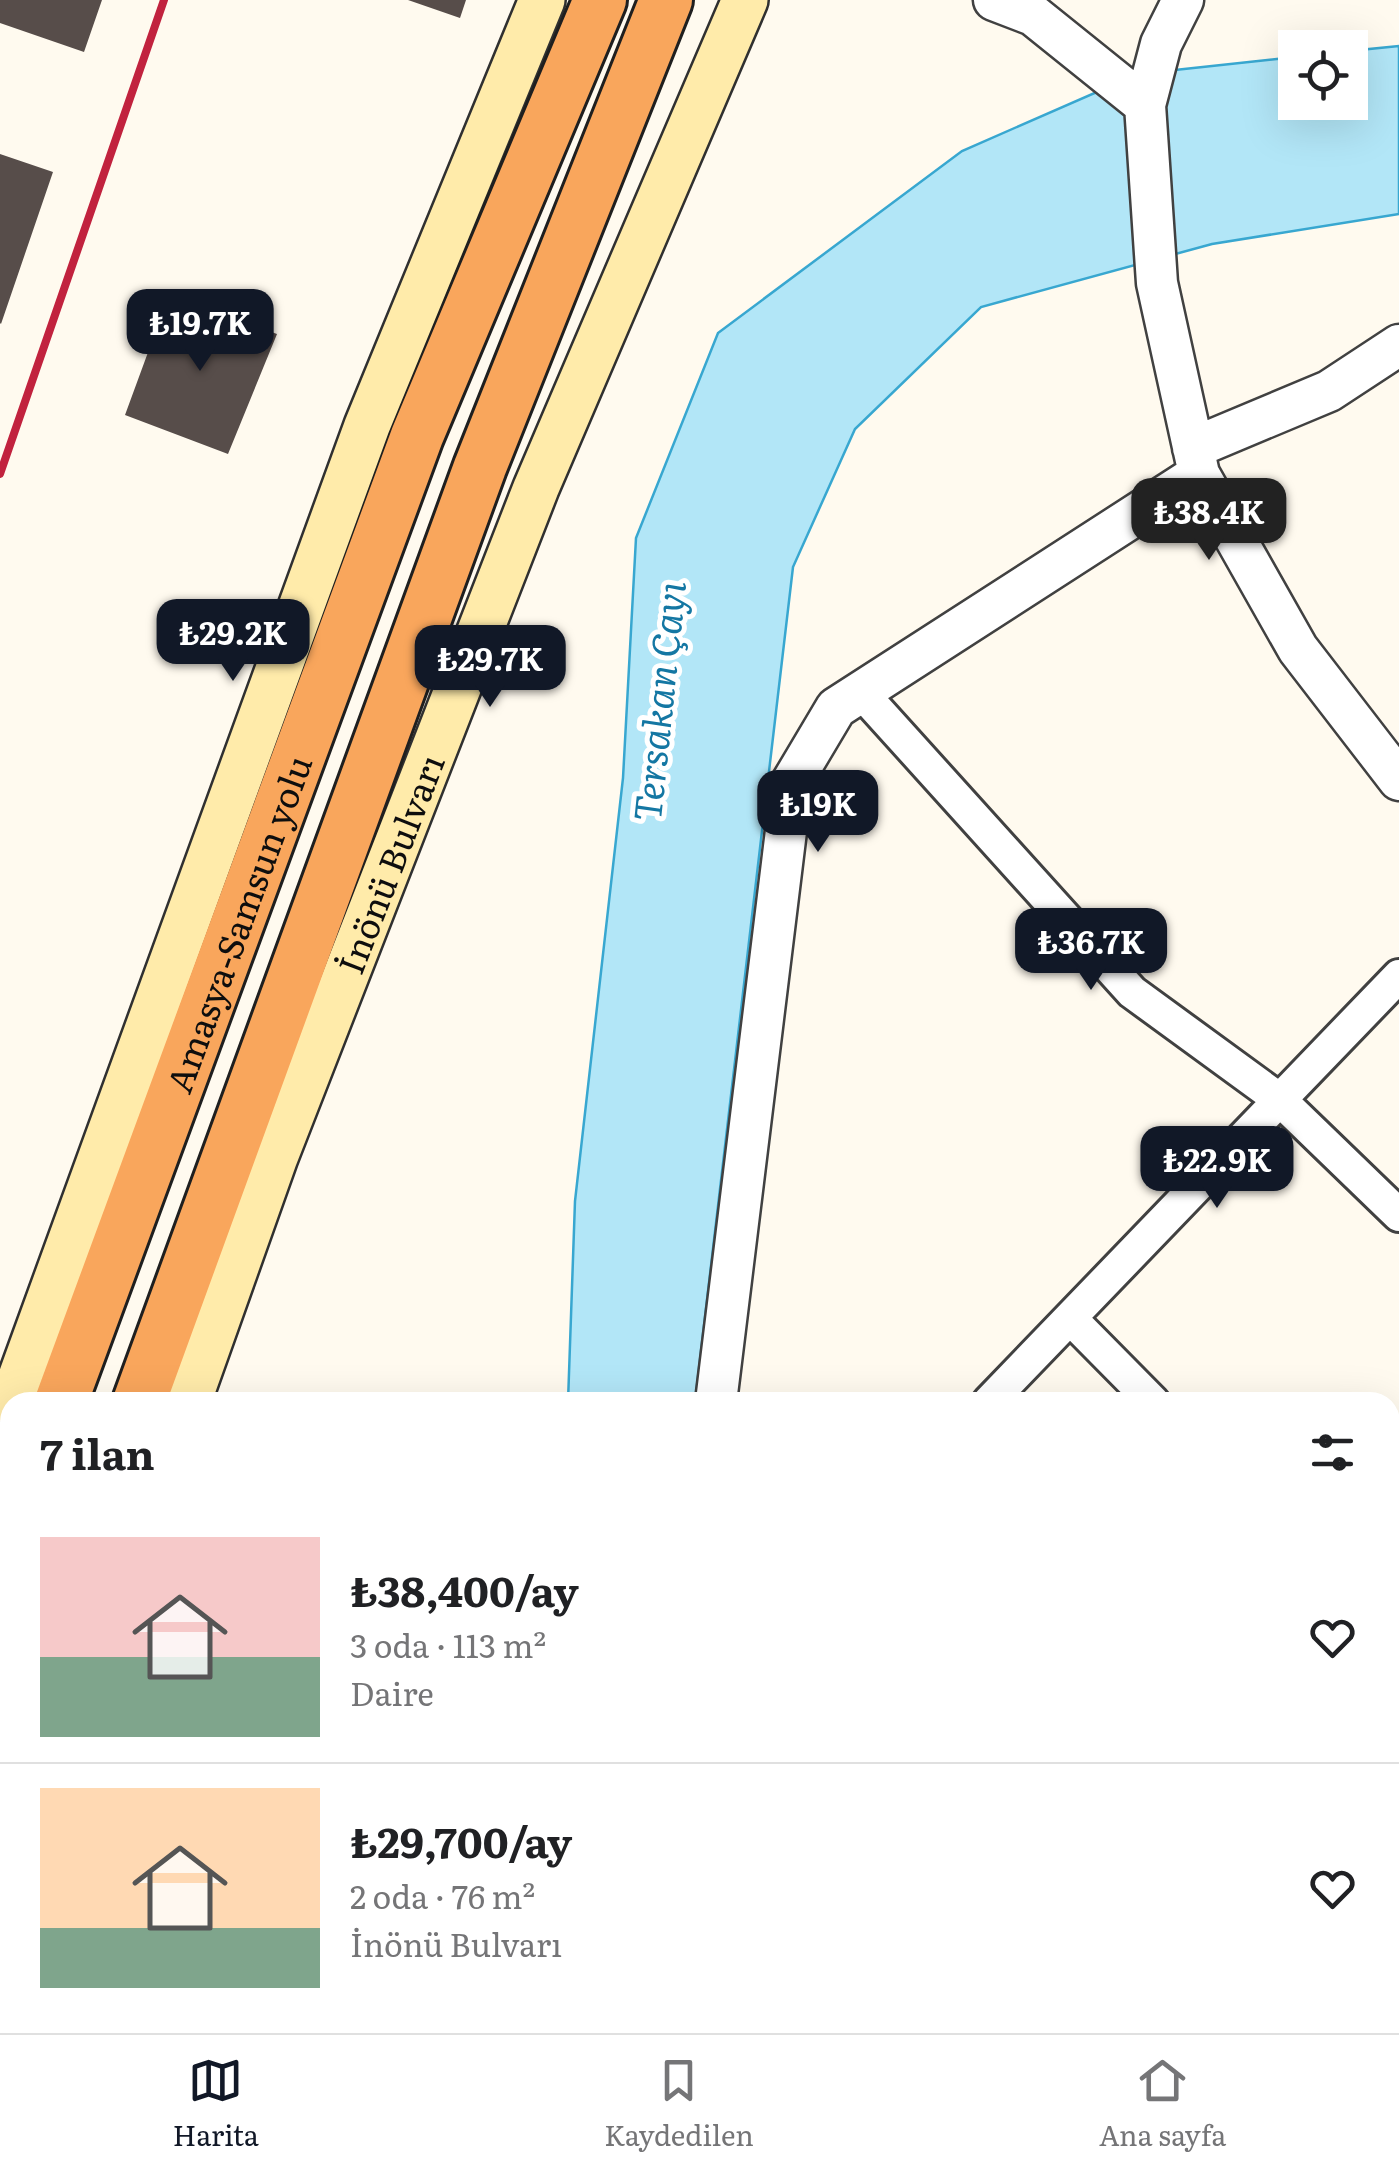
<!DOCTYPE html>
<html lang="tr">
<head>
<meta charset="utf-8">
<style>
	body { margin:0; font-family:Literata,serif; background:#f2f2f2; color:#202124; height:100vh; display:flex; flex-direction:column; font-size:38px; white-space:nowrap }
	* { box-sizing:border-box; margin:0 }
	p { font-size:32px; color:#757577 }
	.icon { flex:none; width:55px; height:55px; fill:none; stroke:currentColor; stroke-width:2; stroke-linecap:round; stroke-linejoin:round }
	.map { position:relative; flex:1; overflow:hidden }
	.side { position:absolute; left:0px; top:1392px; width:1400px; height:642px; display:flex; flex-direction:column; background:#fff; border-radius:30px 30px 0 0; box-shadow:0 10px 40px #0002 }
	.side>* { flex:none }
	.buttons { position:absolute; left:1278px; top:30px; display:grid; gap:20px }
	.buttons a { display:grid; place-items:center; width:90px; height:90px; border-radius:0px; background:#fff; box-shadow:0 10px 40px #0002; font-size:50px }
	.price { position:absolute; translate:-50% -85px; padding:0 22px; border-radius:20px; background:#111827; color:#fff; font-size:32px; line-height:65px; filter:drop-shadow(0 2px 5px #0008) }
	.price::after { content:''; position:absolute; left:50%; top:60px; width:30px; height:22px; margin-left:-15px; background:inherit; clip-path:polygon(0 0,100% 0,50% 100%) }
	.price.on { background:#222; color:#fff }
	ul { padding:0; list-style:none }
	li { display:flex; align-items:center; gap:30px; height:250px; padding:0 40px }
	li+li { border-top:2px solid #e0e0e0 }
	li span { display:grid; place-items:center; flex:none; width:280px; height:200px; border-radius:0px; color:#555 }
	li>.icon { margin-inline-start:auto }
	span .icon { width:120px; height:120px; fill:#fffc; stroke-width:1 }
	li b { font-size:42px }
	h2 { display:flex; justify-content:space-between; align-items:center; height:120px; padding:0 40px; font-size:42px }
	.menu { display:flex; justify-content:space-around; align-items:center; height:140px; border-top:2px solid #e0e0e0; background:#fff; font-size:28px; color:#757577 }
	.menu a { display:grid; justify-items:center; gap:5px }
	.menu .on { color:#111827 }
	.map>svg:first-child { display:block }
</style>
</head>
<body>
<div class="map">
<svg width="1399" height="2033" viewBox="0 0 1399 2033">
	<rect width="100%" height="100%" fill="#fffaef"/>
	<path fill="#b2e6f7" stroke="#38a7d0" stroke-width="2.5" d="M1399,46V214L1212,244L981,307L855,429L793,567L695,1402H568L575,1201L623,778L636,538L718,333L962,151L1138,74L1295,57V102H1350V51Z
		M586,2025H743L749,2033H589Z"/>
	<path fill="#574d4a" d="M0,0H102L84,52L0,23Z
		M408,0H466L460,18Z
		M0,154L53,172L1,324L0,323Z
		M169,295L277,334L228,454L125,415Z"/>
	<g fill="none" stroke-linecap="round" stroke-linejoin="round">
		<g stroke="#414141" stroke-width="38">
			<path id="minor" d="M861,692L1132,992L1280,1100L1399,1215
				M1070,1318L1153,1402
				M989,1402L1399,976
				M1390,1484L1399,1474
				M1390,1634L1399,1641
				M1390,1932L1399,1938
				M0,1976L10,1980
				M130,2025L152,2033"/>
		</g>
		<g stroke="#414141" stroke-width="45">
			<path id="tertiary" d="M994,0L1033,15L1145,105
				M1183,0L1161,44L1145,105L1157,283L1199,474L1298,649L1399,780
				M1193,448L1329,391L1399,345
				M716,1402L792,782L836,708L1199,474
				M761,2025L765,2033"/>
		</g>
		<g stroke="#303030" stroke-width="50">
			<g id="secondary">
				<path d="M12,1402L367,426L542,0"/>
				<path id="s1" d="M188,1402L275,1157L536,488L745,0"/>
				<path d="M0,1933L10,1905"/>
			</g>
		</g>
		<g stroke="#1f1f1f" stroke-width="58">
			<g id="trunk">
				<path id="s2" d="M61,1402L417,436L600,0"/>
				<path d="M139,1402L480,467L666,0"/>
				<path d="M0,1569L10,1541"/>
				<path d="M0,1783L10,1756"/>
			</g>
		</g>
		<use href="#minor" stroke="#fff" stroke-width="32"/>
		<use href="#tertiary" stroke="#fff" stroke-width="40"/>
		<use href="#secondary" stroke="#ffebaa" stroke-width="45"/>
		<use href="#trunk" stroke="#f9a65c" stroke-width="52"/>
		<path stroke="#c1223e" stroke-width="8" d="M0,474L164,0"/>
	</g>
	<g text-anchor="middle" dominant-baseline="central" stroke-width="10" stroke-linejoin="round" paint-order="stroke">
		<g font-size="35" fill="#0e0e0e" stroke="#fff">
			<text stroke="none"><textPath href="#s1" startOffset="575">İnönü Bulvarı</textPath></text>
			<text stroke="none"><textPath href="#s2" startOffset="510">Amasya-Samsun yolu</textPath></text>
		</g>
		<g font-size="38" font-style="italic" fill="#1477a3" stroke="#fff">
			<text transform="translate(657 701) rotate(-84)">Tersakan Çayı</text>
		</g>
	</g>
</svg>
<div class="buttons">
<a><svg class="icon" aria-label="locate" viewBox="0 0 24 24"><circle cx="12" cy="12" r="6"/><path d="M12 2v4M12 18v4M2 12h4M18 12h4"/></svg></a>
</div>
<b class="price" style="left:200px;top:374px">₺19.7K</b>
<b class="price on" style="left:1209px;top:563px">₺38.4K</b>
<b class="price" style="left:233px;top:684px">₺29.2K</b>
<b class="price" style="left:490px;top:710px">₺29.7K</b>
<b class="price" style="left:818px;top:855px">₺19K</b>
<b class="price" style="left:1091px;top:993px">₺36.7K</b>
<b class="price" style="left:1217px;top:1211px">₺22.9K</b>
<section class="side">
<h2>7 ilan<svg class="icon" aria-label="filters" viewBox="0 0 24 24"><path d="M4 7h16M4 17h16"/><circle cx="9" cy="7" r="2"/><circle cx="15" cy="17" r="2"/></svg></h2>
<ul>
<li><span style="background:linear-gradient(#f6c9c9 60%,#7fa58c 0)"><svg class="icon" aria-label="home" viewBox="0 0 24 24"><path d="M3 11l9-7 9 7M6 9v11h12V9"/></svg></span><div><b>₺38,400/ay</b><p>3 oda · 113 m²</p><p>Daire</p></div><svg class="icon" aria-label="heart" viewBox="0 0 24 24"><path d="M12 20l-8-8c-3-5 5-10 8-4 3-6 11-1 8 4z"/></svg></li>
<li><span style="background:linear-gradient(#ffd9b3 70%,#7fa58c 0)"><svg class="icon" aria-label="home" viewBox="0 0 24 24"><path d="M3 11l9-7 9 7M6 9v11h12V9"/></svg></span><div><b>₺29,700/ay</b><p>2 oda · 76 m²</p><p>İnönü Bulvarı</p></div><svg class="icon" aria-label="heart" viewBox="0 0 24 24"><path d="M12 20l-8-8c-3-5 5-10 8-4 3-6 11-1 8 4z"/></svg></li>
</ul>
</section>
</div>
<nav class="menu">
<a class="on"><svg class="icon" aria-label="map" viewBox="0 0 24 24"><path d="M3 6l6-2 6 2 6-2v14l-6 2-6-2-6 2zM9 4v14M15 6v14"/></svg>Harita</a>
<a><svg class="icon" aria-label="saved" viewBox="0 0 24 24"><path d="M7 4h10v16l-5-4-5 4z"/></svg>Kaydedilen</a>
<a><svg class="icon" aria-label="home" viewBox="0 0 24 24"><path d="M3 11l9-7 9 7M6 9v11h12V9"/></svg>Ana sayfa</a>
</nav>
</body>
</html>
